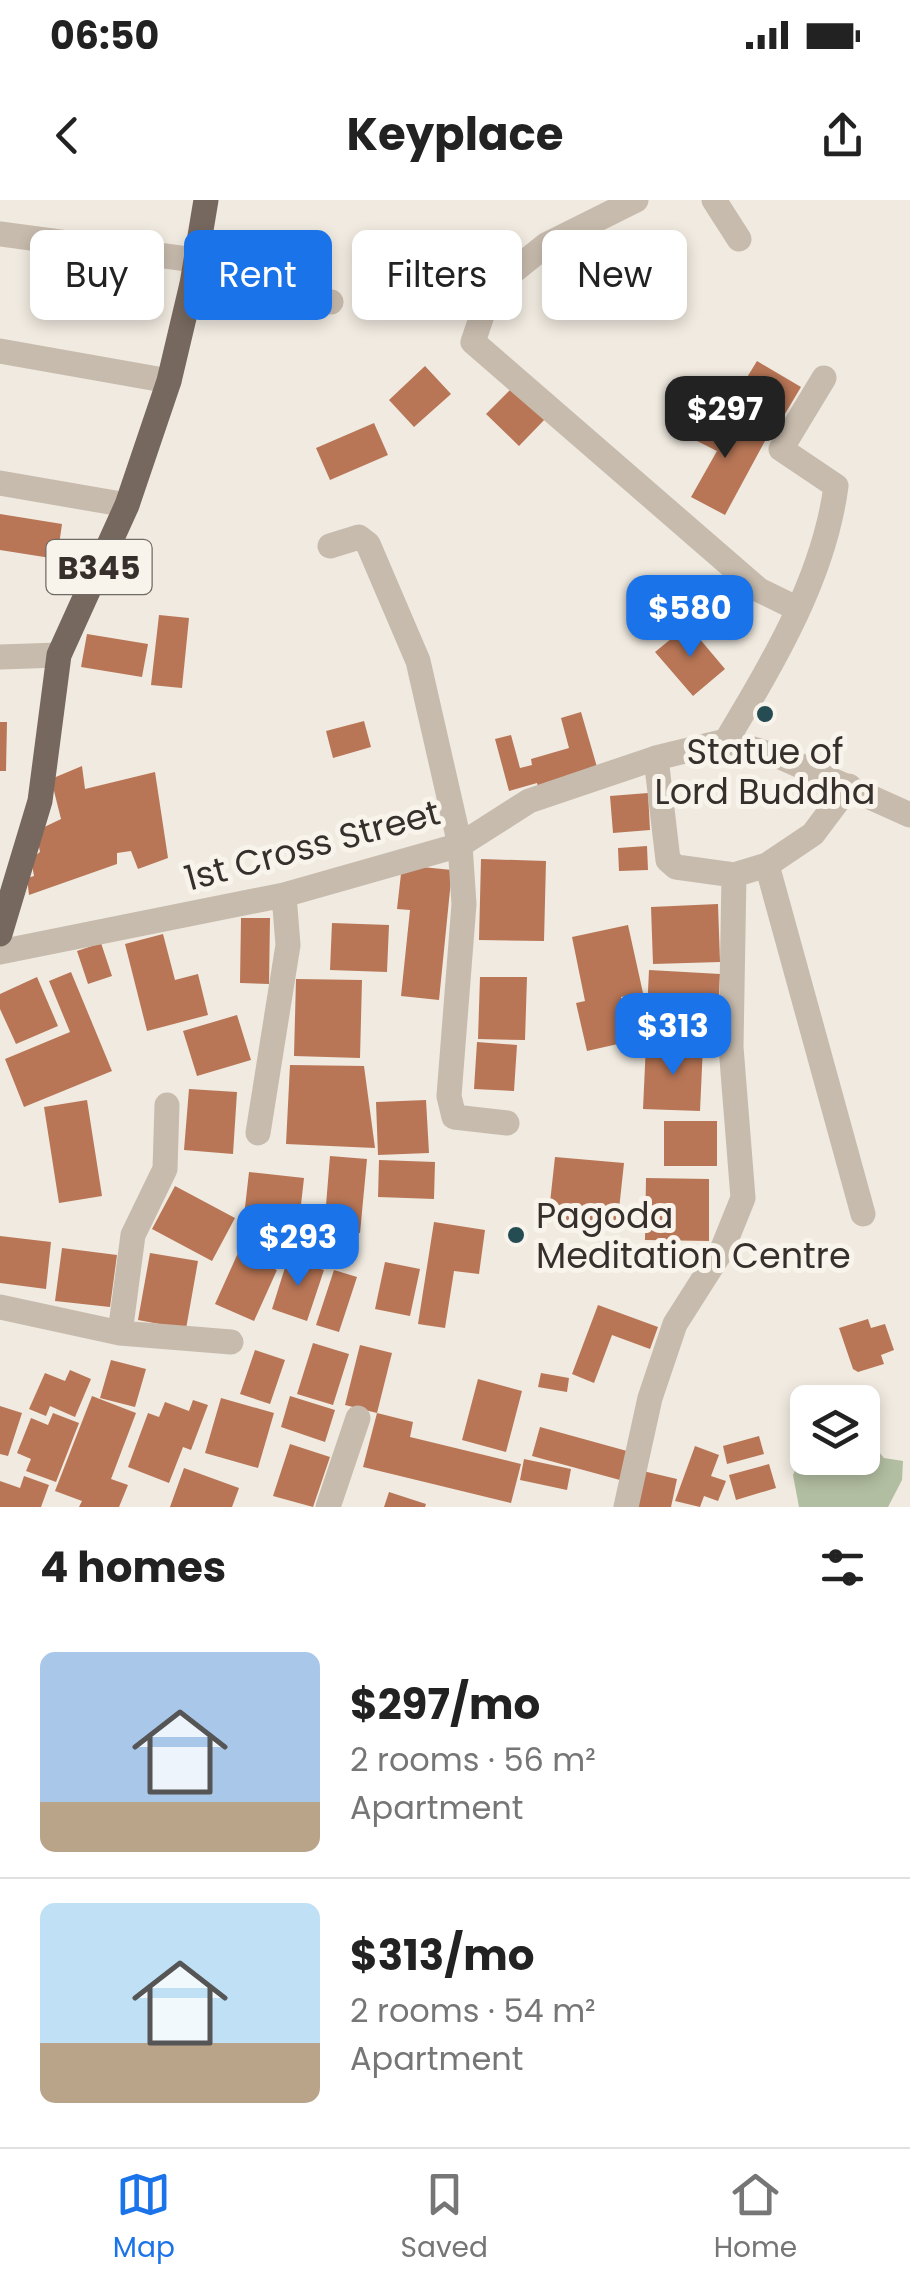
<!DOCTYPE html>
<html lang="en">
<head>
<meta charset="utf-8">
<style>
	body { margin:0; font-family:Poppins,sans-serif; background:#f2f2f2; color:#222; height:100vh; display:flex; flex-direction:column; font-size:38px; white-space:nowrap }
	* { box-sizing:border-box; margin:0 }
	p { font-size:32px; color:#767676 }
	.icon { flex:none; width:55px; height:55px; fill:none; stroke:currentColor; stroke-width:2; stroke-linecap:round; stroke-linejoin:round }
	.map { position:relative; height:1307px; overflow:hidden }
	.side { display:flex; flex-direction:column; background:#fff; flex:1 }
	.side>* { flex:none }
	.top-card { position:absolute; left:30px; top:30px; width:850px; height:90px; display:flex; gap:20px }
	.buttons { position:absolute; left:790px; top:1185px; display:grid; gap:20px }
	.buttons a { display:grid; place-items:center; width:90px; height:90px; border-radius:15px; background:#fff; box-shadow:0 5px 15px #0003; font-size:50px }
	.price { position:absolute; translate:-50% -85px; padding:0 22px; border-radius:20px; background:#1a73e8; color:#fff; font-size:32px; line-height:65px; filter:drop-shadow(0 2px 5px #0008) }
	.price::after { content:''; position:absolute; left:50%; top:60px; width:30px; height:22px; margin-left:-15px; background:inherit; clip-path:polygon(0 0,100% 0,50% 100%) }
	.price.current { background:#222; color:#fff }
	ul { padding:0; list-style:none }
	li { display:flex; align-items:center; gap:30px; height:250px; padding:0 40px }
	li+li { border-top:2px solid #e0e0e0 }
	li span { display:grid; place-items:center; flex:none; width:280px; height:200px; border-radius:15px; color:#555 }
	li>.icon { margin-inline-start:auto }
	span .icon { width:120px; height:120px; fill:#fffc; stroke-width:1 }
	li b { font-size:42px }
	h2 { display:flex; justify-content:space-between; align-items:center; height:120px; padding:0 40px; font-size:42px }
	.tag { padding:0 35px; border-radius:15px; background:#fff; box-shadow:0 5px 15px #0003; font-size:35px; line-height:90px }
	.tag.current { background:#1a73e8; color:#fff }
	.status { display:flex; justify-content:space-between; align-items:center; height:70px; padding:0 50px; background:#fff; direction:ltr }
	.status svg { height:28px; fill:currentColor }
	header { display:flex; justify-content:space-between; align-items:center; height:130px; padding:0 40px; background:#fff; font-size:45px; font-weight:700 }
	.dock { display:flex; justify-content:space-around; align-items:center; height:140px; border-top:2px solid #e0e0e0; background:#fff; font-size:28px; color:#767676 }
	.dock a { display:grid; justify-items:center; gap:5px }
	.dock .current { color:#1a73e8 }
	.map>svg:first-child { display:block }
</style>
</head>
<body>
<div class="status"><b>06:50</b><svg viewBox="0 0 49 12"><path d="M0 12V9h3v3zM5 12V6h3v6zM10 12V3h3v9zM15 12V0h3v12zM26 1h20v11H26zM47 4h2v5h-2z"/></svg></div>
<header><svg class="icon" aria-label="back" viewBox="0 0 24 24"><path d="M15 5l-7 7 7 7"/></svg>Keyplace<svg class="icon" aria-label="share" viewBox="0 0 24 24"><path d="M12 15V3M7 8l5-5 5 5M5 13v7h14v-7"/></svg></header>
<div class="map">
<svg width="910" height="1307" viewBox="0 0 910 1307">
	<rect width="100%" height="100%" fill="#f0eae0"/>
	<path fill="#b2bea1" d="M863,1233L884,1258L903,1261L902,1280L888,1307H799L793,1275L807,1246L808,1258H862Z"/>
	<path fill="#b87656" d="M603,31L634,102L592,120L578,88L598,79L581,40Z
		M757,161L801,187L776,229L732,202Z
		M425,166L451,194L414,227L389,200Z
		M516,184L549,215L519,246L486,214Z
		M709,211L765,241L725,315L691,297L717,251L693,239Z
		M374,223L388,255L330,280L316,248Z
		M0,314L62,324L57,359L0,350Z
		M159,415L189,418L182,488L151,485Z
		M688,425L725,469L693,496L655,452Z
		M87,434L148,444L142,477L81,467Z
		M581,512L597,567L540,594L537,583L509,591L495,539L511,535L520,568L532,565L531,559L569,548L561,518Z
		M364,521L371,547L333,558L326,531Z
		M0,522H7L6,571H0Z
		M82,566L85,589L155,572L168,658L138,669L131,651L117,653V664L29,695L27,678L34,676L31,659L40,652L36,631L61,619L51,579Z
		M648,593L650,630L613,633L610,596Z
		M647,646L648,670L619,671L618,648Z
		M481,659L546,661L544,741L479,740Z
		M402,665L452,670L439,800L401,796L410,710L397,709Z
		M718,704L720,762L653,764L651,707Z
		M241,718H270L269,784L240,783Z
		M332,723L389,725L387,772L330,770Z
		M628,725L643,793L621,797L631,841L587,851L576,803L585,801L572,737Z
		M163,734L175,780L198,774L208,815L147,831L125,744Z
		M101,743L112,776L88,784L77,751Z
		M649,770L720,774L717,837L646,834Z
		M71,772L112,871L24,907L5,859L70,832L49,781Z
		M37,777L58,826L16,844L0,809V794Z
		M480,777H527L525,840L478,839Z
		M296,779L362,780L360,858L294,856Z
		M237,815L251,860L197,876L183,831Z
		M477,842L517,845L514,891L474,889Z
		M646,844L703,846L700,911L643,909Z
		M290,865L364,866L375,948L286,944Z
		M189,889L237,892L233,954L184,950Z
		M87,900L102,996L59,1003L44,907Z
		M426,900L429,953L378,955L376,902Z
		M664,921H717V966H664Z
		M330,956L367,959L360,1033L324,1030Z
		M555,957L624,963L617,1028L548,1021Z
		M379,960L435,962L434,999L378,997Z
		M249,972L304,978L296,1049L241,1043Z
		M646,978L709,979V1041L645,1040Z
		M175,986L235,1018L212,1061L152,1029Z
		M434,1022L485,1030L479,1074L454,1071L445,1128L418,1124Z
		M0,1036L51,1042L46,1089L0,1083Z
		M62,1048L117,1055L110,1107L55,1101Z
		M150,1053L198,1061L186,1129L138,1120Z
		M238,1053L277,1070L254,1121L215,1104Z
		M288,1058L324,1070L307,1121L272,1109Z
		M385,1062L420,1069L410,1116L375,1109Z
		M334,1070L357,1077L339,1132L316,1125Z
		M598,1105L658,1127L650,1149L612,1135L594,1183L572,1174Z
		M868,1119L871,1128L885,1124L894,1150L881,1155L884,1164L858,1172L853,1169L839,1128Z
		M313,1143L349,1154L333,1205L297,1194Z
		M360,1145L392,1153L377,1213L413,1222L410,1237L521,1264L511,1303L363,1267L377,1213L345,1205Z
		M255,1150L285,1160L270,1204L240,1194Z
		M111,1160L146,1169L135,1207L100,1198Z
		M70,1170L91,1179L75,1217L50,1206L46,1216L29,1209L45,1173L65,1181Z
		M541,1173L569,1178L567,1192L538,1187Z
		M478,1179L522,1191L506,1252L462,1240Z
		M92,1196L136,1213L111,1279L128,1285L119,1307H79L82,1301L55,1291Z
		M290,1196L335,1210L325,1242L281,1227Z
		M221,1198L274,1213L258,1268L205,1253Z
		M193,1200L208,1205L191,1250L183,1247L169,1283L128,1267L148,1213L159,1217L165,1202L189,1211Z
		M0,1206L22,1213L8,1256L0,1254Z
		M53,1213L79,1223L56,1282L26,1271L31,1259L17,1253L31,1218L48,1225Z
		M540,1227L627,1251L620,1280L532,1256Z
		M759,1236L764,1254L727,1264L723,1246Z
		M290,1244L330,1257L313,1307L273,1296Z
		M695,1246L719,1255L711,1276L726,1281L718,1301L704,1296L700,1307L675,1301Z
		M524,1259L571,1269L567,1290L520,1280Z
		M769,1264L776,1288L736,1300L729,1275Z
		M184,1268L239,1288L232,1307H170Z
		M643,1271L677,1279L671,1307H634Z
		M24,1276L49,1285L41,1307H0V1281L20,1288Z
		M389,1292L426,1304L425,1307H384Z"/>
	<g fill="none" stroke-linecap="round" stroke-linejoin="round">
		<path stroke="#c7bbad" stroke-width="25" d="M636,0L546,45L491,89L473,142L759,390L798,409
			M714,0L739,39
			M0,34L195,60
			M192,84L331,102
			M0,151L169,181
			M0,283L127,305
			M330,346L359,337L368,344L418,461L460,645L464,704L449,896L454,917L507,923
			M0,457L59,455
			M726,541C773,462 824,378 836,286L781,249L824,178
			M656,558L668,660L676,667L734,675L767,665L813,634L849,586
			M767,665L863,1014
			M0,752L284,695L460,645L529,601L656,558L726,541L783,558L910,615
			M258,933L288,745L284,695
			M0,1107L120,1133L231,1142
			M120,1133L133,1035L165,969L167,905
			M328,1307L358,1218
			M626,1307L650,1198L675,1124L722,1050L743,998L731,847L734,675"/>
		<path stroke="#76685e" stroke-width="25" d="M0,734L40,601L59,455L127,305L169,181L192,84L206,0"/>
	</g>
	<g fill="#254c53" stroke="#f8f4ec" stroke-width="4">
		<circle cx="765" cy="514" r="10"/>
		<circle cx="516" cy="1035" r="10"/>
	</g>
	<g text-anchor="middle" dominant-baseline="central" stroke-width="10" stroke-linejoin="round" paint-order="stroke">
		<rect fill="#f8f4ec" stroke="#706a65" stroke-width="2.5" x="46.5" y="340" width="105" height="54" rx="8"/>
		<g font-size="32" font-weight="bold" fill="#362f2b">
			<text x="99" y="367">B345</text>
		</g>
		<g font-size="35" fill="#362f2b" stroke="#f8f4ec">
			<text x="765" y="551">Statue of<tspan x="765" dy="40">Lord Buddha</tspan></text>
			<text x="536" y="1015" text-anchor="start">Pagoda<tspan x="536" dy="40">Meditation Centre</tspan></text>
		</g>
		<g font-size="35" fill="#362f2b" stroke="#f8f4ec">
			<text transform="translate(312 645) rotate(-15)">1st Cross Street</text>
		</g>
	</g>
</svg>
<div class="buttons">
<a><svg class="icon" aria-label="layers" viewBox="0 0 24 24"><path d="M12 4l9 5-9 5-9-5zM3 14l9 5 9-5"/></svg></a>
</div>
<b class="price current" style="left:725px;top:261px">$297</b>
<b class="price" style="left:690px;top:460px">$580</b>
<b class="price" style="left:673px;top:878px">$313</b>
<b class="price" style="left:298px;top:1089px">$293</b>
<div class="top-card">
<a class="tag">Buy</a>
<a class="tag current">Rent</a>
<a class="tag">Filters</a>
<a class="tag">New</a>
</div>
</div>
<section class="side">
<h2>4 homes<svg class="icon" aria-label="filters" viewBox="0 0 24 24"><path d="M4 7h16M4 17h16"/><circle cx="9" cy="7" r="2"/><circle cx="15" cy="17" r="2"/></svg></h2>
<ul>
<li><span style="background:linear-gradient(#a9c7e8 75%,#b9a48a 0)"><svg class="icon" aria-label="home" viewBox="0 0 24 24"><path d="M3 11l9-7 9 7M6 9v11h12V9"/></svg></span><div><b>$297/mo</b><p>2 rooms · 56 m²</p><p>Apartment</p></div></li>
<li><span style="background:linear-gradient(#bfe0f5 70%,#b9a48a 0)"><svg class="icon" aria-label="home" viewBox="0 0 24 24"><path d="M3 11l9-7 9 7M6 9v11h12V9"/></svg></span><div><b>$313/mo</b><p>2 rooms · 54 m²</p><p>Apartment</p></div></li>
</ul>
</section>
<nav class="dock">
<a class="current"><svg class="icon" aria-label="map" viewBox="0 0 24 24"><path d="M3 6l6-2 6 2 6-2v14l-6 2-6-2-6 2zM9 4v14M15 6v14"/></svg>Map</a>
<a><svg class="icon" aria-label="saved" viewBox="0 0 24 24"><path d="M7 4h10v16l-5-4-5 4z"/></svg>Saved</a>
<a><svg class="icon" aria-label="home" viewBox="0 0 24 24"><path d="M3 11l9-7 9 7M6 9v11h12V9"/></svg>Home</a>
</nav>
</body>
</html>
